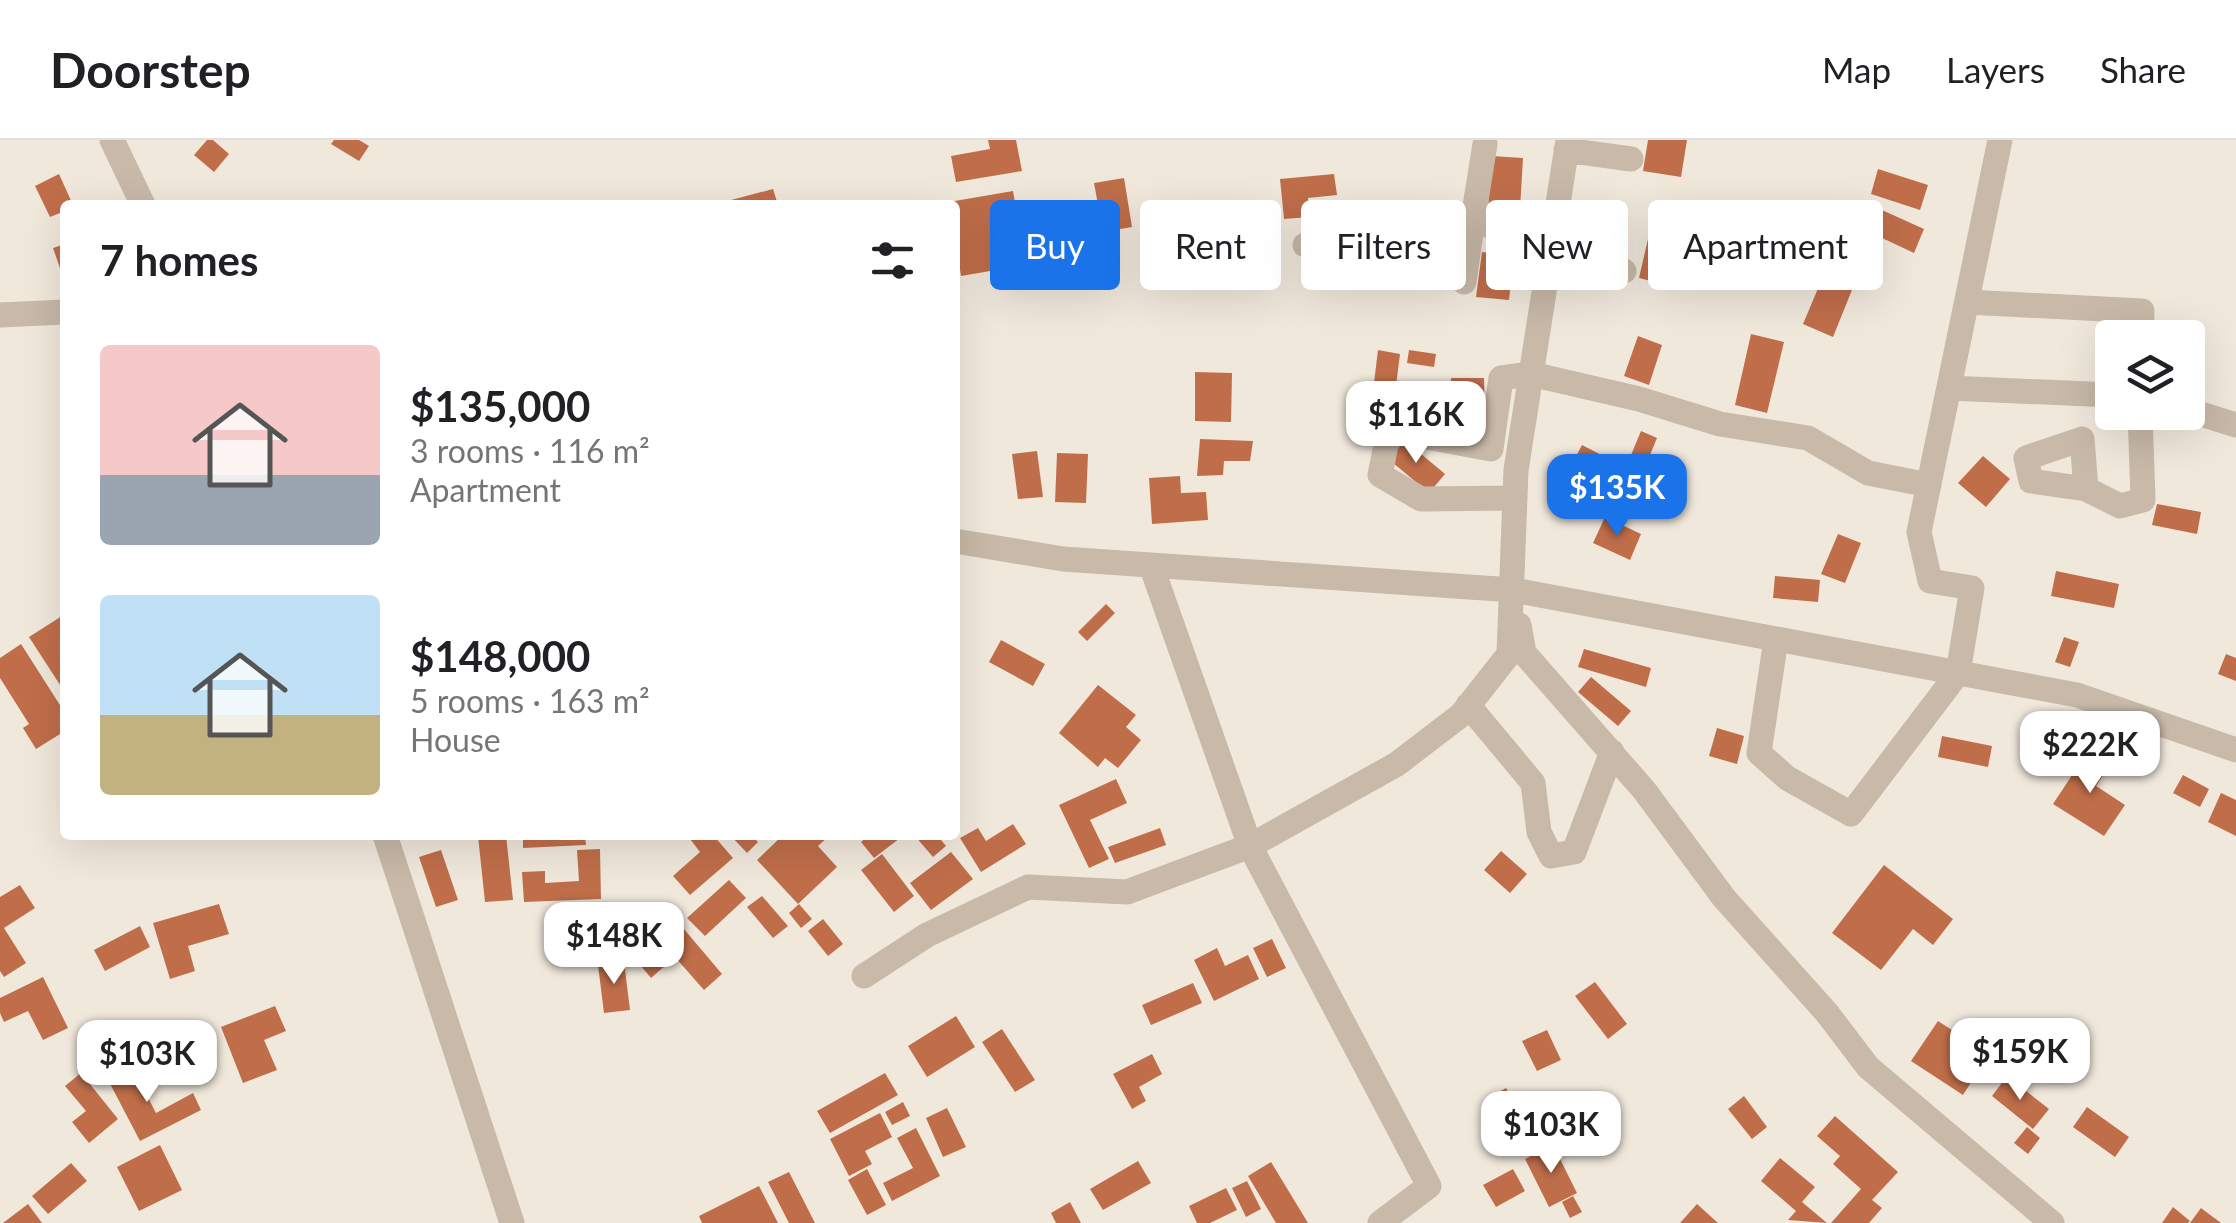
<!DOCTYPE html>
<html lang="en">
<head>
<meta charset="utf-8">
<style>
	body { margin:0; font-family:Lato,sans-serif; background:#f6f6f6; color:#202124; height:100vh; display:flex; flex-direction:column; font-size:38px; white-space:nowrap }
	* { box-sizing:border-box; margin:0 }
	p { font-size:32px; color:#757577 }
	.icon { flex:none; width:55px; height:55px; fill:none; stroke:currentColor; stroke-width:2; stroke-linecap:round; stroke-linejoin:round }
	.map { position:relative; flex:1; overflow:hidden }
	.sheet { position:absolute; left:60px; top:60px; width:900px; height:640px; display:flex; flex-direction:column; background:#fff; border-radius:10px; box-shadow:0 10px 40px #0002 }
	.sheet>* { flex:none }
	.banner { position:absolute; left:990px; top:60px; width:950px; height:90px; display:flex; gap:20px }
	.tools { position:absolute; left:2095px; top:180px; display:grid; gap:20px }
	.tools a { display:grid; place-items:center; width:110px; height:110px; border-radius:10px; background:#fff; box-shadow:0 10px 40px #0002; font-size:50px }
	.price { position:absolute; translate:-50% -85px; padding:0 22px; border-radius:20px; background:#fff; color:#222; font-size:32px; line-height:65px; filter:drop-shadow(0 2px 5px #0008) }
	.price::after { content:''; position:absolute; left:50%; top:60px; width:30px; height:22px; margin-left:-15px; background:inherit; clip-path:polygon(0 0,100% 0,50% 100%) }
	.price.selected { background:#1a73e8; color:#fff }
	ul { padding:0; list-style:none }
	li { display:flex; align-items:center; gap:30px; height:250px; padding:0 40px }
	li span { display:grid; place-items:center; flex:none; width:280px; height:200px; border-radius:10px; color:#555 }
	li>.icon { margin-inline-start:auto }
	span .icon { width:120px; height:120px; fill:#fffc; stroke-width:1 }
	li b { font-size:42px }
	h2 { display:flex; justify-content:space-between; align-items:center; height:120px; padding:0 40px; font-size:42px }
	.chip { padding:0 35px; border-radius:10px; background:#fff; box-shadow:0 10px 40px #0002; font-size:35px; line-height:90px }
	.chip.selected { background:#1a73e8; color:#fff }
	header { display:flex; align-items:center; gap:60px; box-sizing:border-box; height:140px; padding:0 50px; background:#fff; border-bottom:2px solid #e0e0e0 }
	header strong { font-size:48px }
	nav { display:flex; gap:55px; margin-inline-start:auto; font-size:35px }
	.map>svg:first-child { display:block }
</style>
</head>
<body>
<header>
<strong>Doorstep</strong>
<nav><a>Map</a><a>Layers</a><a>Share</a></nav>
</header>
<div class="map">
<svg width="2236" height="1083" viewBox="0 0 2236 1083">
	<rect width="100%" height="100%" fill="#f1e8dc"/>
	<path fill="#c06e4a" d="M207,0H213L229,14L214,32L194,15Z
		M334,0H359L369,6L359,21L331,4Z
		M988,0H1016L1022,31L956,42L951,16L990,9Z
		M1648,0H1687L1681,37L1643,31Z
		M1492,16L1523,18L1520,69L1488,67Z
		M1878,29L1928,45L1920,70L1871,54Z
		M59,34L73,65H65V71L50,77L35,46Z
		M1334,34L1337,55L1308,58L1310,77L1284,79L1280,39Z
		M1124,38L1132,87L1103,92L1094,43Z
		M773,49L778,65H717L716,64Z
		M1013,51L1026,125L961,136L955,97V65H950L949,62Z
		M1873,66L1924,89L1914,113L1863,89Z
		M1703,83L1719,87L1706,146L1689,141Z
		M1648,99L1675,106L1666,145L1639,138Z
		M65,104V133L62,134L53,108Z
		M1482,112L1514,115L1509,160L1476,157Z
		M1827,127L1856,140L1833,197L1803,184Z
		M1751,194L1784,202L1767,273L1735,265Z
		M1638,196L1662,205L1649,245L1624,236Z
		M1378,210L1400,214L1394,262L1372,259Z
		M1409,210L1436,214L1434,227L1407,223Z
		M1195,232L1232,233L1231,282L1195,281Z
		M1451,238H1484L1485,290L1452,291Z
		M1641,291L1657,298L1640,339L1624,332Z
		M1402,298L1445,334L1429,353L1386,317Z
		M1200,299L1253,301L1250,321H1224L1223,335L1197,336Z
		M1582,305L1619,324L1608,346L1571,326Z
		M1037,311L1043,357L1018,359L1012,314Z
		M1057,313L1088,314L1086,363L1055,362Z
		M1983,316L2010,339L1986,367L1958,343Z
		M1180,336L1181,353L1206,352L1208,380L1152,384L1149,338Z
		M2157,364L2201,372L2197,394L2152,385Z
		M1605,377L1641,394L1630,420L1593,403Z
		M1838,394L1861,403L1845,443L1821,434Z
		M2056,431L2119,444L2114,468L2051,456Z
		M1775,436L1820,440L1818,462L1773,458Z
		M1106,464L1115,473L1087,501L1078,492Z
		M65,474V546L62,548L29,497Z
		M2064,497L2079,502L2070,527L2055,522Z
		M1001,500L1045,524L1033,546L989,522Z
		M21,504L65,573V591L36,609L23,588L29,584L0,538V518Z
		M1584,509L1651,528L1646,547L1578,527Z
		M2226,514L2236,518V541L2218,534Z
		M1591,537L1631,571L1618,586L1578,552Z
		M1098,545L1136,575L1126,587L1141,600L1118,628L1105,618L1098,627L1059,593Z
		M1717,588L1744,596L1737,624L1709,616Z
		M1942,596L1992,606L1988,627L1938,617Z
		M2088,611L2110,625L2096,646L2125,665L2104,696L2053,664Z
		M2183,635L2209,649L2200,667L2173,653Z
		M1116,639L1127,663L1090,680L1109,719L1089,728L1059,665Z
		M2221,653L2236,660V696L2208,682Z
		M1013,684L1026,704L981,732L960,698L978,688L986,701Z
		M1160,688L1166,705L1115,723L1108,707Z
		M506,695L513,760L485,762L478,696Z
		M523,695H585L586,705L523,708Z
		M687,695H713L733,718L690,755L673,736L700,712Z
		M730,695H751L758,702L747,713Z
		M783,695H826L828,697L818,706L837,727L798,764L757,720Z
		M869,695H904L874,718L861,702Z
		M914,695H937L946,706L933,717Z
		M600,709L601,759L524,762L522,732L545,731V743L579,741L577,710Z
		M441,710L458,760L436,767L419,717Z
		M1501,711L1527,734L1510,753L1484,730Z
		M951,712L973,739L931,770L910,743Z
		M882,714L914,756L894,772L861,730Z
		M1884,725L1953,779L1933,805L1913,789L1881,830L1832,793Z
		M729,740L746,758L705,796L687,778Z
		M20,745L35,768L4,788L26,823L4,837L0,831V757Z
		M762,756L788,786L773,798L747,767Z
		M219,764L229,794L188,806L195,831L170,839L153,783Z
		M799,764L812,779L801,788L789,773Z
		M823,779L843,804L828,816L808,791Z
		M678,782L722,834L704,850L675,817L651,838L635,819Z
		M140,786L150,807L105,831L94,810Z
		M618,790L621,811L602,813L599,793Z
		M1272,799L1286,828L1267,837L1253,808Z
		M1217,808L1225,826L1248,815L1259,839L1214,861L1194,820Z
		M624,822L630,870L604,873L598,825Z
		M43,837L68,888L43,900L28,871L4,882L0,873V858Z
		M1595,842L1627,884L1608,899L1575,856Z
		M1193,843L1202,863L1151,885L1142,865Z
		M275,866L286,891L264,900L277,930L243,943L221,887Z
		M956,876L975,907L927,937L908,906Z
		M1938,881L1989,914L1963,955L1911,921Z
		M1002,889L1035,940L1015,952L982,902Z
		M1547,890L1561,920L1537,931L1522,901Z
		M1152,914L1162,934L1139,947L1146,961L1132,969L1113,934Z
		M130,923L156,973L193,953L201,970L140,1001L106,936Z
		M81,933L118,979L89,1003L72,982L86,971L65,946Z
		M885,933L898,955L830,993L817,971Z
		M2007,936L2049,969L2033,989L1992,956Z
		M1506,948L1533,994L1511,1006L1485,960Z
		M1744,956L1767,987L1752,999L1728,969Z
		M903,962L910,976L892,985L885,972Z
		M2087,967L2129,997L2115,1017L2073,987Z
		M947,968L966,1007L943,1017L926,978Z
		M880,973L892,997L865,1011L872,1024L849,1036L830,999Z
		M1835,976L1898,1032L1872,1060L1882,1068L1869,1083H1831L1861,1049L1833,1024L1840,1016L1817,996Z
		M2027,987L2040,998L2028,1014L2014,1003Z
		M916,988L940,1036L892,1061L883,1043L913,1028L897,998Z
		M160,1005L182,1050L139,1071L117,1027Z
		M1553,1005L1577,1053L1549,1067L1525,1019Z
		M1780,1018L1815,1047L1802,1062L1827,1083L1788,1080L1796,1071L1761,1041Z
		M1138,1021L1151,1043L1103,1070L1090,1049Z
		M1271,1022L1308,1083H1276L1248,1036Z
		M71,1023L87,1041L48,1074L32,1056Z
		M867,1029L886,1065L867,1075L848,1040Z
		M1513,1029L1525,1051L1496,1067L1483,1045Z
		M789,1032L815,1083H789L768,1042Z
		M1247,1041L1261,1069L1246,1077L1232,1048Z
		M759,1046L778,1083H702L699,1076Z
		M1226,1048L1237,1070L1210,1083H1197L1189,1066Z
		M1573,1056L1582,1072L1570,1078L1562,1062Z
		M1070,1062L1081,1083H1056L1051,1073Z
		M28,1064L42,1083H3Z
		M1697,1064L1718,1083H1680Z
		M2173,1067L2190,1081L2188,1083H2162Z
		M2201,1068L2221,1083H2190Z"/>
	<g fill="none" stroke-linecap="round" stroke-linejoin="round">
		<path stroke="#c8b9a8" stroke-width="25" d="M112,0L143,65
			M1566,10L1631,19
			M1305,105L1473,79L1485,4
			M1464,142L1473,79L1550,111L1624,131
			M1967,162L2142,171L2141,198
			M0,175L65,172
			M1949,248L2112,255
			M2188,270L2236,285
			M2086,349L2082,299L2026,318L2031,341L2086,349L2120,366L2143,360L2140,272
			M1515,358L1421,359L1380,335L1386,305L1394,291L1491,309L1501,238L1531,234L1639,259L1720,284L1808,298L1868,333L1929,345
			M955,401L1063,419L1513,450L2077,555L2236,610
			M1151,425L1250,706L1429,1046L1380,1083
			M1519,485L1524,513L1644,650L1724,758L1827,873L1868,927L2052,1083
			M1776,499L1759,613L1787,638L1851,674L1958,533L1972,448L1930,441L1919,392L2000,0
			M1468,565L1533,643L1539,692L1551,716L1574,712L1612,612
			M385,695L512,1083
			M864,836L927,795L1028,747L1127,752L1250,706L1397,624L1461,575L1509,514L1516,330L1568,0"/>
	</g>
</svg>
<div class="tools">
<a><svg class="icon" aria-label="layers" viewBox="0 0 24 24"><path d="M12 4l9 5-9 5-9-5zM3 14l9 5 9-5"/></svg></a>
</div>
<b class="price" style="left:1416px;top:326px">$116K</b>
<b class="price selected" style="left:1617px;top:399px">$135K</b>
<b class="price" style="left:2090px;top:656px">$222K</b>
<b class="price" style="left:614px;top:847px">$148K</b>
<b class="price" style="left:2020px;top:963px">$159K</b>
<b class="price" style="left:147px;top:965px">$103K</b>
<b class="price" style="left:1551px;top:1036px">$103K</b>
<div class="banner">
<a class="chip selected">Buy</a>
<a class="chip">Rent</a>
<a class="chip">Filters</a>
<a class="chip">New</a>
<a class="chip">Apartment</a>
</div>
<section class="sheet">
<h2>7 homes<svg class="icon" aria-label="filters" viewBox="0 0 24 24"><path d="M4 7h16M4 17h16"/><circle cx="9" cy="7" r="2"/><circle cx="15" cy="17" r="2"/></svg></h2>
<ul>
<li><span style="background:linear-gradient(#f6c9c9 65%,#9aa5b1 0)"><svg class="icon" aria-label="home" viewBox="0 0 24 24"><path d="M3 11l9-7 9 7M6 9v11h12V9"/></svg></span><div><b>$135,000</b><p>3 rooms · 116 m²</p><p>Apartment</p></div></li>
<li><span style="background:linear-gradient(#bfe0f5 60%,#c2b280 0)"><svg class="icon" aria-label="home" viewBox="0 0 24 24"><path d="M3 11l9-7 9 7M6 9v11h12V9"/></svg></span><div><b>$148,000</b><p>5 rooms · 163 m²</p><p>House</p></div></li>
</ul>
</section>
</div>
</body>
</html>
